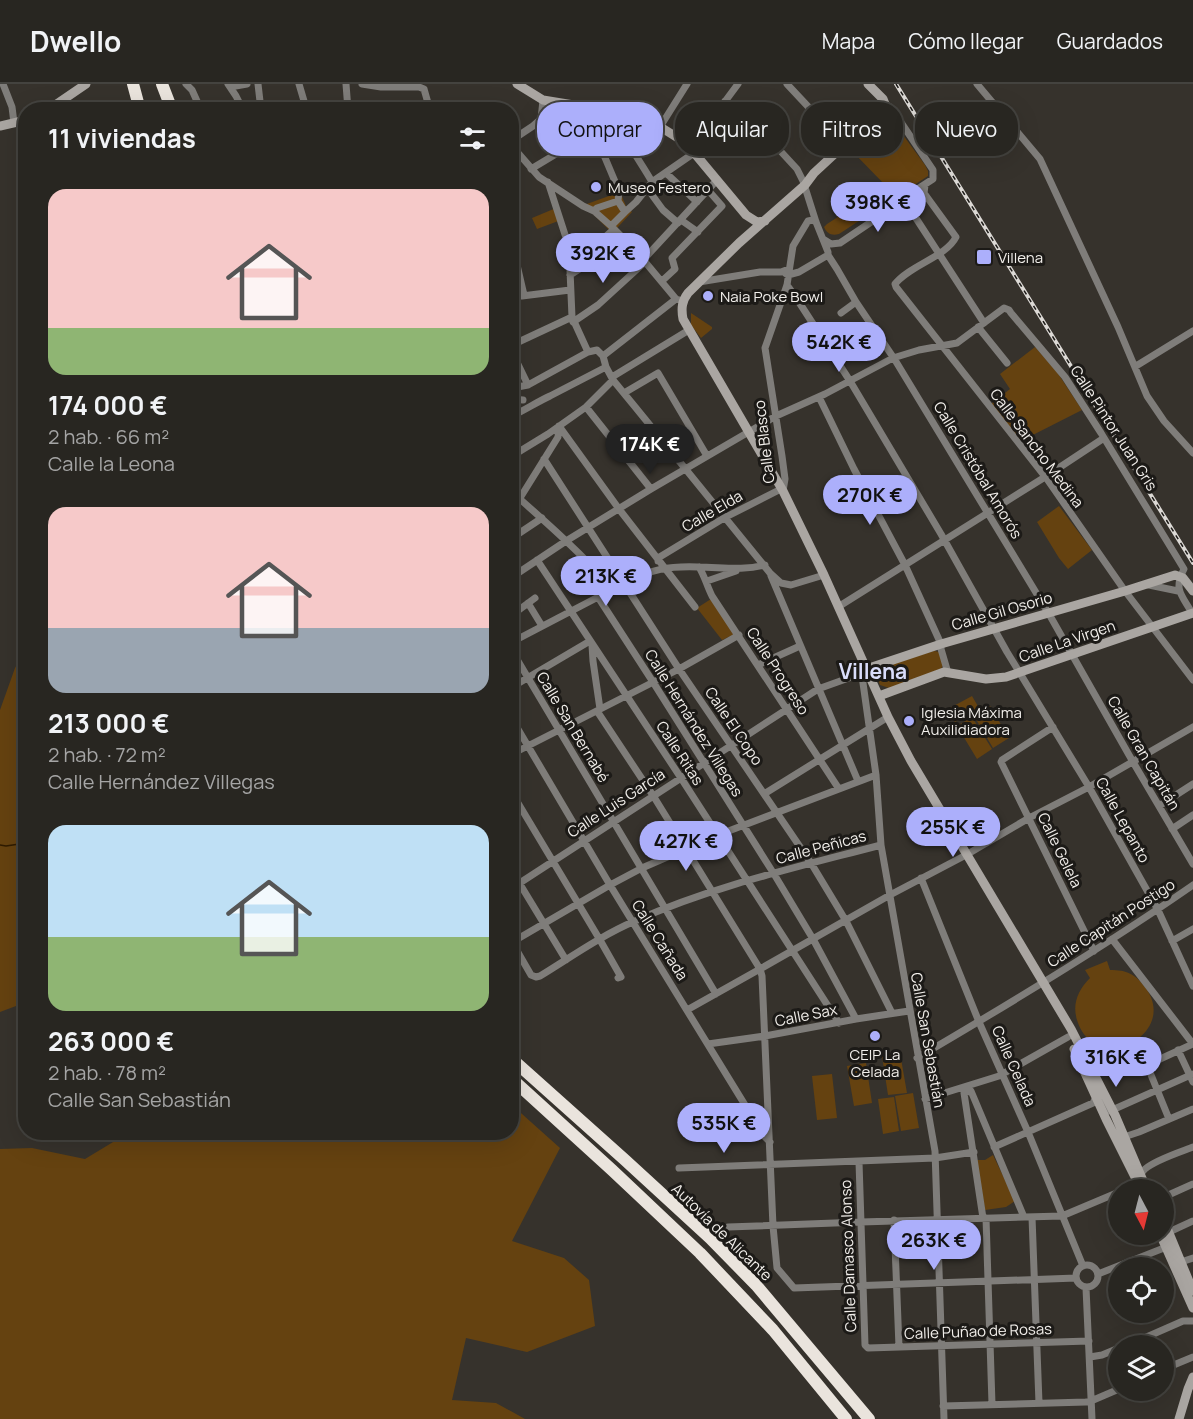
<!DOCTYPE html>
<html lang="es">
<head>
<meta charset="utf-8">
<style>
	body { margin:0; font-family:Manrope,sans-serif; background:#302e2a; color:#f1f3f6; height:100vh; display:flex; flex-direction:column; font-size:22px; white-space:nowrap }
	* { box-sizing:border-box; margin:0 }
	p { font-size:20px; color:#a5a5a5 }
	.icon { flex:none; width:33px; height:33px; fill:none; stroke:currentColor; stroke-width:2; stroke-linecap:round; stroke-linejoin:round }
	.map { position:relative; flex:1; overflow:hidden }
	.details { position:absolute; left:18px; top:18px; width:501px; height:1038px; display:flex; flex-direction:column; background:#282621; border-radius:24px; box-shadow:0 6px 24px #0002,0 0 0 2px #44433f }
	.details>* { flex:none }
	.banner { position:absolute; left:537px; top:18px; width:566px; height:54px; display:flex; gap:12px }
	.needle { width:39px; rotate:173deg }
	.controls { position:absolute; left:1108px; top:1095px; display:grid; gap:12px }
	.controls a { display:grid; place-items:center; width:66px; height:66px; border-radius:50%; background:#282621; box-shadow:0 6px 24px #0002,0 0 0 2px #44433f; font-size:30px }
	.price { position:absolute; translate:-50% -51px; padding:0 14px; border-radius:21px; background:#acaffb; color:#111; font-size:20px; line-height:39px; filter:drop-shadow(0 2px 3px #0008) }
	.price::after { content:''; position:absolute; left:50%; top:36px; width:18px; height:14px; margin-left:-9px; background:inherit; clip-path:polygon(0 0,100% 0,50% 100%) }
	.price.on { background:#222; color:#fff }
	ul { padding:0; list-style:none }
	li { display:grid; align-content:center; gap:12px; height:318px; padding:0 30px }
	li span { display:grid; place-items:center; height:186px; border-radius:18px; color:#555 }
	li>.icon { margin-inline-start:auto }
	span .icon { width:108px; height:108px; fill:#fffc; stroke-width:1 }
	li b { font-size:26px }
	h2 { display:flex; justify-content:space-between; align-items:center; height:72px; padding:0 30px; font-size:26px }
	.tag { padding:0 21px; border-radius:24px; background:#282621; box-shadow:0 6px 24px #0002,0 0 0 2px #44433f; font-size:21px; line-height:54px }
	.tag.on { background:#acaffb; color:#111 }
	header { display:flex; align-items:center; gap:36px; box-sizing:border-box; height:84px; padding:0 30px; background:#282621; border-bottom:2px solid #44433f }
	header strong { font-size:28px }
	nav { display:flex; gap:33px; margin-inline-start:auto; font-size:21px }
	.map>svg:first-child { display:block }
</style>
</head>
<body>
<header>
<strong>Dwello</strong>
<nav><a>Mapa</a><a>Cómo llegar</a><a>Guardados</a></nav>
</header>
<div class="map">
<svg width="1193" height="1335" viewBox="0 0 1193 1335">
	<rect width="100%" height="100%" fill="#36322c"/>
	<path fill="#654210" d="M887,29L925,81L928,87V92L839,150C832,152 827,150 824,143L827,140L886,102L850,65Z
		M620,108L626,122L632,128L617,144L610,147L584,121Z
		M556,124L561,136L537,145L532,134Z
		M691,229L712,243V245L701,254L691,241Z
		M1035,263L1057,288L1082,326L1021,357L991,320L1010,305L1000,290Z
		M1059,422L1092,466L1068,485L1059,474L1037,438Z
		M711,515L735,550L722,556L697,524Z
		M25,566V920L24,919L0,928V626L15,584Z
		M934,567L940,568L944,579L941,585L889,604L880,601L876,591L879,583Z
		M972,612L979,624L955,638L948,625Z
		M990,622L1009,654L993,664L974,632Z
		M972,633L992,665L977,675L957,642Z
		M1107,877L1110,886C1127,886 1135,890 1145,903C1181,951 1094,993 1077,936C1072,920 1078,906 1090,894L1085,886Z
		M900,969L907,1009L888,1011L882,972Z
		M866,979L872,1019L854,1022L847,982Z
		M832,990L837,1034L817,1036L812,992Z
		M913,1009L919,1044L901,1047L895,1012Z
		M894,1013L899,1047L883,1050L878,1015Z
		M512,1021L560,1064L512,1157L564,1174L589,1196L595,1242L527,1268L466,1254L452,1316L496,1319L525,1335H0V1065L32,1064L85,1075L128,1049L512,1048Z
		M993,1071L1015,1117L1006,1123L985,1126L977,1076H985Z"/>
	<g fill="none" stroke-linecap="round" stroke-linejoin="round">
		<path stroke="#2f1b01" stroke-width="1.5" d="M0,761L6,762L26,759"/>
		<path stroke="#7f7d7a" stroke-width="7" d="M3,0L12,23L14,39
			M186,0L192,6L201,26
			M228,0L236,12L243,26
			M258,0L261,26
			M346,0L348,26
			M362,0L381,3H419L424,5
			M787,0L844,61
			M977,0L1040,75L1118,243L1147,312L1164,337L1193,369
			M230,3L247,0
			M424,5L430,26
			M725,17L749,36L773,59L797,85L803,97L816,138L828,168V171L837,185L856,218L895,276L1049,530L1133,678L1193,780
			M429,21L444,26
			M592,24L590,38L619,107L618,117
			M289,26L304,17L299,0
			M610,27L607,44L622,46C630,65 642,80 652,98
			M660,43L687,0
			M512,56L533,42L541,35L543,16
			M512,62L539,93L583,122L594,127L611,142L644,175L646,179L676,215L683,217
			M689,62L695,58L738,0
			M531,85L556,70L597,53
			M666,89L697,118
			M548,98L569,163L572,233L588,268
			M925,101L924,109L956,153C946,173 910,181 895,200L896,203L1047,395L1125,507L1193,596
			M647,104L663,126L678,139
			M900,117L910,125L984,239
			M594,127L597,124L618,117L625,128L611,142
			M625,128L636,118L652,98L694,69
			M681,136L698,148
			M823,155L831,160L840,159L880,132L893,121L933,95V86L894,28L890,23L885,20
			M514,168L524,211
			M644,175L717,96
			M785,189L788,191L799,188L828,171
			M570,191L603,170L597,160L614,145
			M662,197L675,185L672,174L722,122L708,106
			M699,198L760,188H781L789,185
			M787,201L795,212L850,297L941,450L1007,568L1089,703L1158,826L1193,902
			M522,212L570,206
			M841,229L856,218
			M573,238L598,221L645,178
			M978,243L1007,279
			M512,261L572,233
			M513,270L528,301
			M603,272L676,215
			M1136,282L1193,247
			M612,293L689,246
			M512,304L528,301L588,268L597,266L603,272L606,283L613,296L636,324L770,489L781,499L791,501L824,491
			M624,309L658,289L707,372
			M819,313L854,385L905,481L941,560V565L948,589
			M512,315L523,316
			M586,323L651,405
			M512,332C525,326 537,318 550,312C569,302 587,293 606,283
			M559,342L619,425L695,523
			M512,372L548,350L586,323L613,296
			M544,375L679,585L811,779L846,837L892,929
			M783,407L785,395L782,372L765,264L787,201L793,162L808,137L813,136L816,138
			M512,408C547,439 582,470 613,505
			M520,414L558,353L559,342
			M512,454L542,434
			M537,476L681,694L839,939
			M658,477V474L724,434L781,405
			M699,483C705,493 707,502 712,512L839,705
			M771,492L858,697
			M512,493L566,457L651,405L776,332L825,310L893,274L919,266L957,259L1004,224L1009,226L1011,229L1065,293L1101,349L1184,485C1173,506 1182,511 1192,529
			M707,497L736,487
			M1149,501L1178,507
			M598,513L653,598L774,790L813,855L856,935
			M528,519L542,542
			M838,523L1045,393L1104,354
			M512,531L535,514
			M512,558L625,499C652,485 668,482 698,483C721,483 742,487 765,481
			M592,561L593,577L600,625
			M518,577L716,910
			M758,581L800,562
			M866,585L862,592L876,691L881,761L935,1067L944,1335
			M512,603L590,557
			M597,627L654,713L760,885L762,892L773,1142L777,1184L794,1204L1076,1194
			M512,635L610,801L764,1052L770,1058
			M1053,643L1002,676L1001,678L1094,867
			M512,670L679,585L739,551
			M512,709L600,856L621,893L618,894
			M764,710L888,633
			M1159,722L1193,700
			M1172,745L1193,731
			M512,787L566,876
			M921,794L979,938L1028,1048L1083,1182
			M512,804L818,605L857,591L862,592
			M1112,855L1193,960L1147,981L1169,1035
			M1172,857L1193,845
			M512,858L531,891L536,893L540,892C571,873 602,851 635,837C713,802 798,783 881,761
			M513,860L514,857L610,801L642,784L718,751L876,691
			M687,926L760,885L890,811L966,771L1029,734L1089,703L1193,643
			M708,960L765,952L856,935L909,927
			M1178,966L1193,998
			M917,974C1011,919 1104,863 1193,801
			M925,1015L999,992L1068,953
			M1102,1019L1105,1025L1110,1027L1193,990
			M1124,1052H1127L1139,1048L1193,1025
			M994,1063L1093,1019L1096,1013
			M859,1078L865,1261L868,1264L1089,1257
			M679,1084L935,1074L974,1068
			M1126,1106C1139,1100 1136,1093 1145,1085C1155,1076 1180,1068 1193,1063
			M1164,1113L1193,1100
			M1032,1133L1039,1319
			M983,1134L964,1009L971,1007L1024,1133
			M986,1134L992,1320
			M894,1136L899,1263
			M728,1143L861,1138L1062,1132L1119,1108
			M1165,1148H1169L1193,1137
			M1181,1177H1184L1193,1174
			M1076 1192a11 11 0 1 1 22 0a11 11 0 1 1-22 0Z
			M1098,1190L1169,1162
			M1086,1204L1092,1335
			M1126,1262L1183,1237H1193
			M1090,1273L1102,1271L1119,1264
			M1164,1285L1193,1273
			M943,1322L1086,1318L1091,1317L1119,1305"/>
		<path stroke="#aaa6a2" stroke-width="9" d="M517,0L543,16L592,24L646,34L686,59L746,131L757,138L765,137
			M868,0L883,15L885,20L881,27L814,89L805,101L739,159L688,209C682,217 681,224 683,235L783,407L824,491L888,633L911,677L1071,945L1115,1031L1147,1106
			M48,26L86,0
			M0,42L26,36
			M866,585L941,560L1125,507L1175,491L1183,494L1193,507
			M879,612L944,588L986,595L1006,593L1193,529
			M1074,965L1106,1035L1135,1093
			M1164,1137L1193,1207
			M1160,1150L1193,1224
			M1179,1335L1188,1305L1193,1293"/>
		<path stroke="#eae4dd" stroke-width="12" d="M133,0L140,26
			M162,0L172,26
			M512,975L625,1076L710,1154L756,1201L869,1335
			M512,995L612,1086L700,1169L773,1246L846,1335"/>
		<g stroke="#dcd9d5" stroke-width="4">
			<path id="rail" d="M896,0L1193,479"/>
		</g>
		<use href="#rail" stroke="#1c1a17" stroke-width="1.5" stroke-dasharray="4.5" stroke-linecap="butt"/>
	</g>
	<g fill="#acaffb" stroke="#1c1a17" stroke-width="2">
		<circle cx="596" cy="103" r="6"/>
		<rect x="976" y="165" width="16" height="16" rx="3"/>
		<circle cx="708" cy="212" r="6"/>
		<circle cx="909" cy="637" r="6"/>
		<circle cx="875" cy="952" r="6"/>
	</g>
	<g text-anchor="middle" dominant-baseline="central" stroke-width="6" stroke-linejoin="round" paint-order="stroke">
		<g font-size="15" fill="#f2efeb" stroke="#1c1a17" text-anchor="start">
			<text x="608" y="103">Museo Festero</text>
			<text x="998" y="173">Villena</text>
			<text x="720" y="212">Naia Poke Bowl</text>
			<text x="921" y="628">Iglesia Máxima<tspan x="921" dy="17">Auxilidiadora</tspan></text>
			<text x="875" y="970" text-anchor="middle">CEIP La<tspan x="875" dy="17">Celada</tspan></text>
		</g>
		<g font-size="15" fill="#f2efeb" stroke="#1c1a17">
			<text transform="translate(1114 344) rotate(57)">Calle Pintor Juan Gris</text>
			<text transform="translate(764 358) rotate(-97)">Calle Blasco</text>
			<text transform="translate(1037 364) rotate(53)">Calle Sancho Medina</text>
			<text transform="translate(978 386) rotate(59)">Calle Cristóbal Amorós</text>
			<text transform="translate(712 427) rotate(-30)">Calle Elda</text>
			<text transform="translate(1002 527) rotate(-16)">Calle Gil Osorio</text>
			<text transform="translate(1067 557) rotate(-19)">Calle La Virgen</text>
			<text transform="translate(778 587) rotate(57)">Calle Progreso</text>
			<text transform="translate(694 639) rotate(58)">Calle Hernández Villegas</text>
			<text transform="translate(734 642) rotate(56)">Calle El Copo</text>
			<text transform="translate(573 643) rotate(59)">Calle San Bernabé</text>
			<text transform="translate(680 669) rotate(57)">Calle Ritas</text>
			<text transform="translate(1144 669) rotate(60)">Calle Gran Capitán</text>
			<text transform="translate(616 719) rotate(-33)">Calle Luis García</text>
			<text transform="translate(1123 736) rotate(61)">Calle Lepanto</text>
			<text transform="translate(821 763) rotate(-15)">Calle Peñicas</text>
			<text transform="translate(1060 766) rotate(64)">Calle Gelela</text>
			<text transform="translate(1111 839) rotate(-33)">Calle Capitán Postigo</text>
			<text transform="translate(660 856) rotate(58)">Calle Cañada</text>
			<text transform="translate(806 931) rotate(-11)">Calle Sax</text>
			<text transform="translate(928 956) rotate(80)">Calle San Sebastián</text>
			<text transform="translate(1014 982) rotate(66)">Calle Celada</text>
			<text transform="translate(722 1148) rotate(44)">Autovía de Alicante</text>
			<text transform="translate(848 1172) rotate(-92)">Calle Damasco Alonso</text>
			<text transform="translate(978 1247) rotate(-2)">Calle Puñao de Rosas</text>
		</g>
		<g font-size="21" font-weight="bold" fill="#daddfa" stroke="#1c1a17">
			<text x="873" y="587">Villena</text>
		</g>
	</g>
</svg>
<div class="controls">
<a><svg class="needle" viewBox="-14 -14 28 28"><path d="M0-13l5 13h-10z" fill="#e53935"/><path d="M0 13l5-13h-10z" fill="#a5a5a5"/></svg></a>
<a><svg class="icon" aria-label="locate" viewBox="0 0 24 24"><circle cx="12" cy="12" r="6"/><path d="M12 2v4M12 18v4M2 12h4M18 12h4"/></svg></a>
<a><svg class="icon" aria-label="layers" viewBox="0 0 24 24"><path d="M12 4l9 5-9 5-9-5zM3 14l9 5 9-5"/></svg></a>
</div>
<b class="price" style="left:878px;top:149px">398K €</b>
<b class="price" style="left:603px;top:200px">392K €</b>
<b class="price" style="left:839px;top:289px">542K €</b>
<b class="price on" style="left:650px;top:391px">174K €</b>
<b class="price" style="left:870px;top:442px">270K €</b>
<b class="price" style="left:606px;top:523px">213K €</b>
<b class="price" style="left:953px;top:774px">255K €</b>
<b class="price" style="left:686px;top:788px">427K €</b>
<b class="price" style="left:1116px;top:1004px">316K €</b>
<b class="price" style="left:724px;top:1070px">535K €</b>
<b class="price" style="left:934px;top:1187px">263K €</b>
<div class="banner">
<a class="tag on">Comprar</a>
<a class="tag">Alquilar</a>
<a class="tag">Filtros</a>
<a class="tag">Nuevo</a>
</div>
<section class="details">
<h2>11 viviendas<svg class="icon" aria-label="filters" viewBox="0 0 24 24"><path d="M4 7h16M4 17h16"/><circle cx="9" cy="7" r="2"/><circle cx="15" cy="17" r="2"/></svg></h2>
<ul>
<li><span style="background:linear-gradient(#f6c9c9 75%,#8fb573 0)"><svg class="icon" aria-label="home" viewBox="0 0 24 24"><path d="M3 11l9-7 9 7M6 9v11h12V9"/></svg></span><div><b>174 000 €</b><p>2 hab. · 66 m²</p><p>Calle la Leona</p></div></li>
<li><span style="background:linear-gradient(#f6c9c9 65%,#9aa5b1 0)"><svg class="icon" aria-label="home" viewBox="0 0 24 24"><path d="M3 11l9-7 9 7M6 9v11h12V9"/></svg></span><div><b>213 000 €</b><p>2 hab. · 72 m²</p><p>Calle Hernández Villegas</p></div></li>
<li><span style="background:linear-gradient(#bfe0f5 60%,#8fb573 0)"><svg class="icon" aria-label="home" viewBox="0 0 24 24"><path d="M3 11l9-7 9 7M6 9v11h12V9"/></svg></span><div><b>263 000 €</b><p>2 hab. · 78 m²</p><p>Calle San Sebastián</p></div></li>
</ul>
</section>
</div>
</body>
</html>
